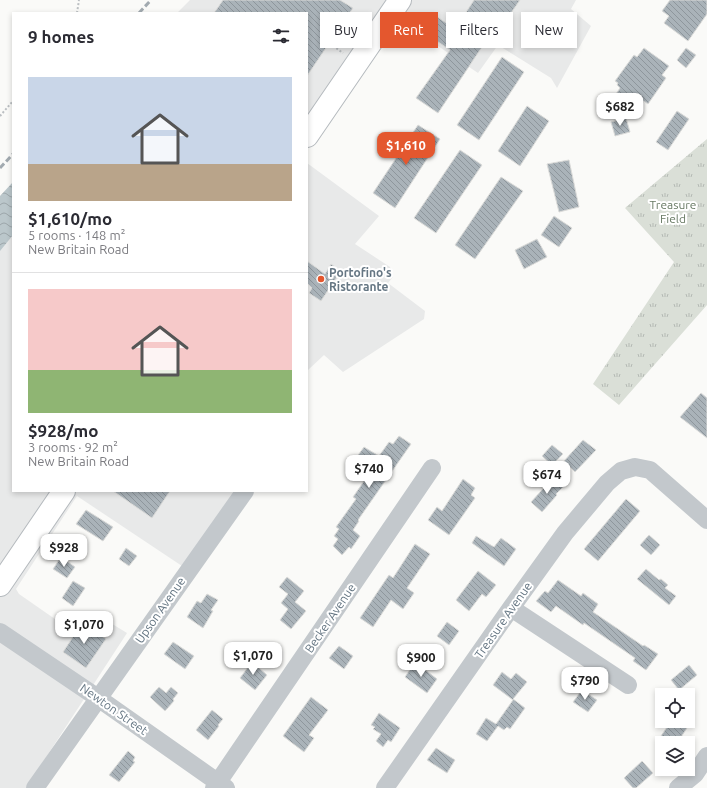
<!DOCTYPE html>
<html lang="en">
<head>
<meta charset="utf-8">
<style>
	body { margin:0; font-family:Ubuntu,sans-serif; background:#f7f7f7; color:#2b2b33; height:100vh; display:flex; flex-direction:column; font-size:15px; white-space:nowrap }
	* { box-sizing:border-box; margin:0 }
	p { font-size:13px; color:#7c7c81 }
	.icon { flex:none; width:22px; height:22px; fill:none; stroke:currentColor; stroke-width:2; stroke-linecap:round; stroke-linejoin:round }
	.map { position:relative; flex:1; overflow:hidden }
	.sheet { position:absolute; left:12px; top:12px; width:296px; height:480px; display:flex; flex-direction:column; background:#fff; border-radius:0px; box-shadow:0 2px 6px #0003 }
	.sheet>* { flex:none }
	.banner { position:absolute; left:320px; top:12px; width:327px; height:36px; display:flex; gap:8px }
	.tools { position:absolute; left:655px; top:688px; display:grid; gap:8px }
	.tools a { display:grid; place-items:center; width:40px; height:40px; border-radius:0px; background:#fff; box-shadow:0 2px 6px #0003; font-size:20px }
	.price { position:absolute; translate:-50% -34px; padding:0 9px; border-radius:8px; background:#fff; color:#222; font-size:13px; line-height:26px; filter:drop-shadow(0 1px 2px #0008) }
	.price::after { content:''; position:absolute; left:50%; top:24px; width:12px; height:9px; margin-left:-6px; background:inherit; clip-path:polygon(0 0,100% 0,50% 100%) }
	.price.on { background:#e4572e; color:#fff }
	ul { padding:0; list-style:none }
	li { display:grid; align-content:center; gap:8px; height:212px; padding:0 16px }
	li+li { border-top:1px solid #e1e1e2 }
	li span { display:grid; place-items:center; height:124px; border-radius:0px; color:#555 }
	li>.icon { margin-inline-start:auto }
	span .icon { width:72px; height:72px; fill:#fffc; stroke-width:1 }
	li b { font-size:17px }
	h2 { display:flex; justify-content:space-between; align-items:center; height:48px; padding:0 16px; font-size:17px }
	.chip { padding:0 14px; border-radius:0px; background:#fff; box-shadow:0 2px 6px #0003; font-size:14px; line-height:36px }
	.chip.on { background:#e4572e; color:#fff }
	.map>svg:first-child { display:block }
</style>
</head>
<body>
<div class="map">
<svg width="707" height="788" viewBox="0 0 707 788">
	<defs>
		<pattern id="park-tufts" width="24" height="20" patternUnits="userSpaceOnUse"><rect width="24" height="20" fill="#dadfd7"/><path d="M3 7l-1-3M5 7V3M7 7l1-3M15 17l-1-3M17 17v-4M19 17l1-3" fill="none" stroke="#b4b9b4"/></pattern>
		<pattern id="water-waves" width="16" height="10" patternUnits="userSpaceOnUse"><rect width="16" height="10" fill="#bbc7cb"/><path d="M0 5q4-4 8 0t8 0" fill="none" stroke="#9ca6aa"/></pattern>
		<pattern id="building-back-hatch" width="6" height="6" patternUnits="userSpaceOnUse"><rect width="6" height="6" fill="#aab3b9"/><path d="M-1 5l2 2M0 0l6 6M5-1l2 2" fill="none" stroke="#8e969c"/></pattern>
	</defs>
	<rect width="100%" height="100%" fill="#fafaf8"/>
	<path fill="#e8e9e9" d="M190,0H392L307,122V13H177Z
		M408,0H576L571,9L591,26L557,88L551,78L498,45L478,73L438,46L394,19Z
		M307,163L379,216L355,244L390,267L393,277L388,283L425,311L424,319L343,372L324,355L307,371Z
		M13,185V491H236L182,566L77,496L16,589L19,594L65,626L72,613L91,611L127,633L26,788H0V199Z"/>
	<path fill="url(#park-tufts)" d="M707,139V305L619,405L593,384L674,262L625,208Z"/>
	<path fill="url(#water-waves)" d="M13,182V235L0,251V196Z"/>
	<path fill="url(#building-back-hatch)" stroke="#dcdcda" d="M223,0H340L353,8L307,76V13H214Z
		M474,0H520L494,38L490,35L438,113L416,98L450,50L425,33L436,16L455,29Z
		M670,0H707V14L688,41L664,23L669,16L662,11Z
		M644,48L669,66L662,75L666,78L648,104L644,101L638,110L616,94L620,88L617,85L618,83L615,81L634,55L637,57Z
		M686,48L696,55L686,68L677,60Z
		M502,57L524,72L479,140L457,125Z
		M527,106L549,121L520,166L498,151Z
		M677,111L689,119L668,150L656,142Z
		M626,118L630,132L615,136L611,122Z
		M418,125L440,139L395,208L373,193Z
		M460,150L482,165L436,233L414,218Z
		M569,160L579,207L559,212L547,164Z
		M501,177L523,191L475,259L455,245Z
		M554,216L572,228L559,247L541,235Z
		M537,239L547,257L524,269L515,250Z
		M307,261L325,274L331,264L341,271L321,301L309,293L312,288L307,283Z
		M701,393L707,398V438L680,417Z
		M399,436L411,444L358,520L359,521L353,530L360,536L351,549L349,547L342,555L333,546L338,539L334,536L339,529L336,527L356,499L353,497L369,474L368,473L371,468L356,458L364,447L379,456L389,442L393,444Z
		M583,440L596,450L575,472L564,461Z
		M552,445L563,454L552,465L542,456Z
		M553,478L563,487L556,494L557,495L542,512L531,502Z
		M463,479L475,488L471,495L475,498L449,535L428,520L437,507L442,511Z
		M113,491H170L152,518Z
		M626,499L640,511L598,561L584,549Z
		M86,510L113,527L103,541L76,524Z
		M649,535L660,545L651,555L640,545Z
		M476,536L494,547L501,538L516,549L504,566L472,543Z
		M415,544L430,554L407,588L414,593L403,609L391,600L373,627L360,618L389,575L393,578Z
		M126,548L137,556L129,566L119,559Z
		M61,557L75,567L67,578L53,569Z
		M646,569L659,580L661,579L668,585L665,588L676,596L669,605L637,579Z
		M478,571L496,585L486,597L482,594L469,611L456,600Z
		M287,577L304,591L295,602L306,611L291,629L280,620L288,609L281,603L288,594L279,587Z
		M558,580L581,596L583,593L598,604L593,612L643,646L644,645L658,654L646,670L633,661L635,658L584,623L583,625L556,606L551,612L536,601L545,591L548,593Z
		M73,581L85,588L73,606L62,598Z
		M207,594L218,600L211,610L213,611L203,628L187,617L197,601L201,603Z
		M447,622L459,631L449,645L437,636Z
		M82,623L106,639L86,668L63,652Z
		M173,642L194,656L185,669L164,654Z
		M339,646L353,656L344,669L329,658Z
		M252,662L267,675L255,690L240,678Z
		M415,662L437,679L427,693L405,677Z
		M689,665L697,675L679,690L671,680Z
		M502,672L511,679L516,673L527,682L513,699L525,708L510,729L507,727L504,730L498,726L487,741L476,734L486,718L496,724L513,700L493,685Z
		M159,687L166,693L171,687L178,693L173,699L174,701L165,711L150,697Z
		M582,690L597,700L588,712L573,702Z
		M311,697L328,710L309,735L314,738L304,752L283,736Z
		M212,710L223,719L218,725L219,726L208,740L196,730Z
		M379,713L400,728L391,742L388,740L383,747L376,741L381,734L373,729L375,727L371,725Z
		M671,721H676L687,728L677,743H665L659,739Z
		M436,748L455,760L447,773L427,760Z
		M128,751L135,757L133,761L135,762L119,782L109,775Z
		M642,761L653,773L636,788H633L624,778Z"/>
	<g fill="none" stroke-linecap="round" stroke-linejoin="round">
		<g stroke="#b5babe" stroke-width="24">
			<path id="major" d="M307,136L400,0
				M0,585L64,491"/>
		</g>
		<path stroke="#bbbfc2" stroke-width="2" stroke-dasharray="2 2" stroke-linecap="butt" d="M77,13L79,0
			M333,46L343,53
			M0,116L13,101"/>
		<path stroke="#c3c8cc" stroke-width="18" d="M511,608L628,685
			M0,632L98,698L226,788
			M35,788L245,491
			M214,788L432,468
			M385,788L511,608L565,533L607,483L621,471L635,467L650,470L707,520
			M678,788L695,774L707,756"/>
		<use href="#major" stroke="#fff" stroke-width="22"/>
		<path stroke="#a2aab0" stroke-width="3" stroke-dasharray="6 3" stroke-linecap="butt" d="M139,13L151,0
			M0,168L13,154"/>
	</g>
	<circle fill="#e4572e" stroke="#fff" stroke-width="1.5" cx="321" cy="279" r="4"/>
	<g text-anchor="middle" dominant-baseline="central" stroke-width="4" stroke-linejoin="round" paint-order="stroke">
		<g font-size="12" fill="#687a64" stroke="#fff">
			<text x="673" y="204">Treasure<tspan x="673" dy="14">Field</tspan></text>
		</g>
		<g font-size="12" font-weight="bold" fill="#657683" stroke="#fff" text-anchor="start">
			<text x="329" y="272">Portofino's<tspan x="329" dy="14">Ristorante</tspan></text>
		</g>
		<g font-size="12" fill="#657683" stroke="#fff">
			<text transform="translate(160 610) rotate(-55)">Upson Avenue</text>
			<text transform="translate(330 618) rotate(-56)">Becker Avenue</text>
			<text transform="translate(503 620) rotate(-55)">Treasure Avenue</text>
			<text transform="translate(114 709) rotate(35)">Newton Street</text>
		</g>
	</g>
</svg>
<div class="tools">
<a><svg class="icon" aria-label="locate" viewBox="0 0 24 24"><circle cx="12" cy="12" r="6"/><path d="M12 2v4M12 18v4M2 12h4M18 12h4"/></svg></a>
<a><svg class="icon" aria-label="layers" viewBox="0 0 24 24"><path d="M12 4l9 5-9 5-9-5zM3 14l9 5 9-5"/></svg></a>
</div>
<b class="price" style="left:620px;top:127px">$682</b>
<b class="price on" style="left:406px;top:166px">$1,610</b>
<b class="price" style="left:369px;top:489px">$740</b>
<b class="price" style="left:547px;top:495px">$674</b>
<b class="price" style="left:64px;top:568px">$928</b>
<b class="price" style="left:84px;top:645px">$1,070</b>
<b class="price" style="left:253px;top:676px">$1,070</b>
<b class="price" style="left:421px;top:678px">$900</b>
<b class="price" style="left:585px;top:701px">$790</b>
<div class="banner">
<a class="chip">Buy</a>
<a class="chip on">Rent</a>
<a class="chip">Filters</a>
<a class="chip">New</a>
</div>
<section class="sheet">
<h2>9 homes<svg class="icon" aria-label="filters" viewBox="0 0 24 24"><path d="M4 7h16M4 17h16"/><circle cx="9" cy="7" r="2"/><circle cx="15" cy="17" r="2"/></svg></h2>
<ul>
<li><span style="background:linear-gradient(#c9d6e8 70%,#b9a48a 0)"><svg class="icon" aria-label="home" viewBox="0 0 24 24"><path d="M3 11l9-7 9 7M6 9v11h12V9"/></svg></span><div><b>$1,610/mo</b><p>5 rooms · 148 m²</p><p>New Britain Road</p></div></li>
<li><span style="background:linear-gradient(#f6c9c9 65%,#8fb573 0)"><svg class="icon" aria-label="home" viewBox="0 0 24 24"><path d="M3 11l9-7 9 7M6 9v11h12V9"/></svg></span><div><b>$928/mo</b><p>3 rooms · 92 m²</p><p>New Britain Road</p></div></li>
</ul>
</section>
</div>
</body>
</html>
